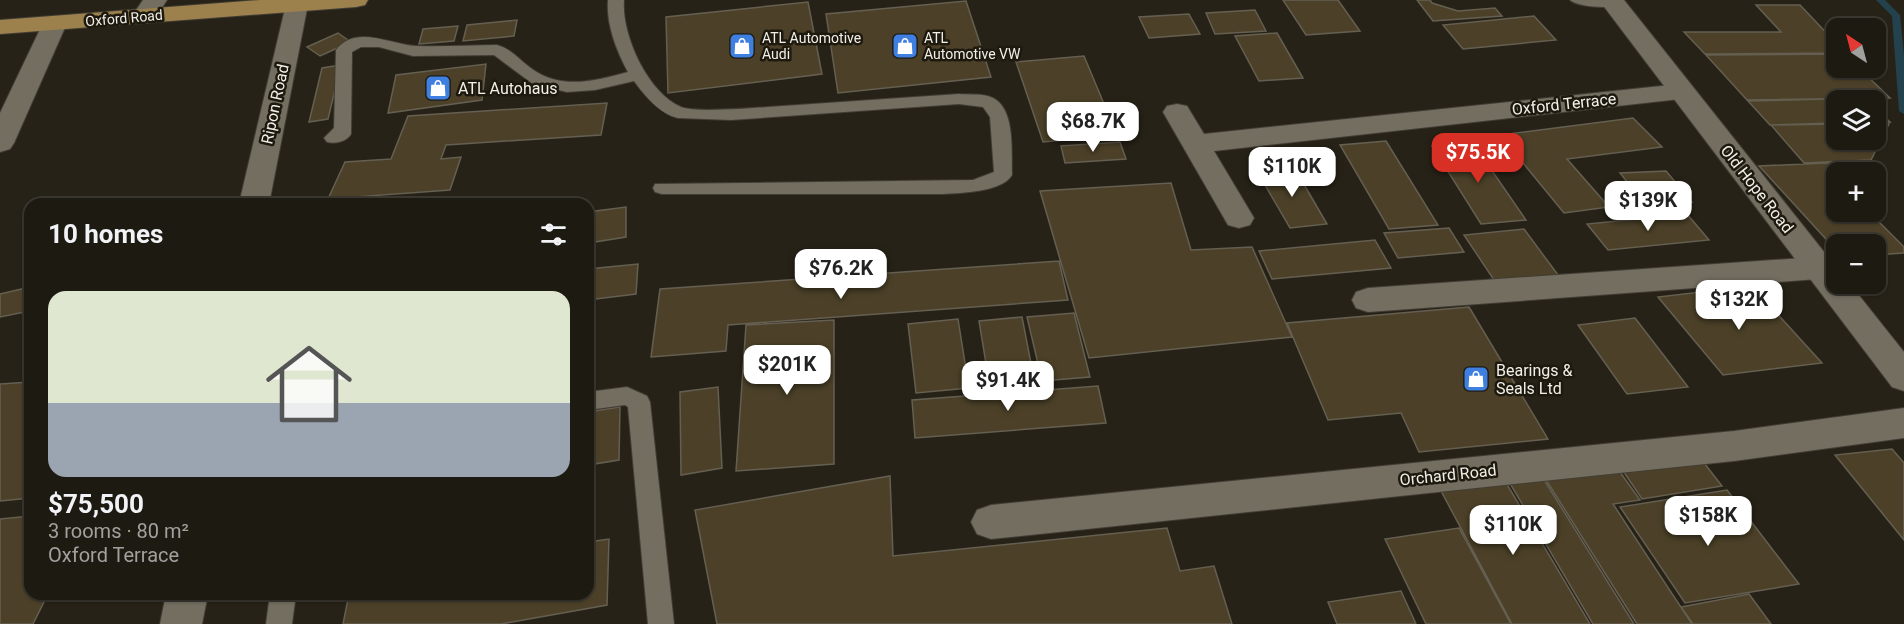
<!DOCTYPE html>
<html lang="en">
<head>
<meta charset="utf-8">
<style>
	body { margin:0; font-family:Roboto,sans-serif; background:#25231a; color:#f1f3f6; height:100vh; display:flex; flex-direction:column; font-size:22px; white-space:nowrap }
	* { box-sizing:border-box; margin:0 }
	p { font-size:20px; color:#a0a19f }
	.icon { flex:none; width:33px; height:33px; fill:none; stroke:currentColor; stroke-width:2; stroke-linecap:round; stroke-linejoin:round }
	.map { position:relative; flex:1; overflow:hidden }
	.side { position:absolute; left:24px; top:198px; width:570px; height:402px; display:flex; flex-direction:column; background:#1d1a11; border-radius:18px; box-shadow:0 2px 4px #0004,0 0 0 2px #3b3831 }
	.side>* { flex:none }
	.needle { width:39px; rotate:324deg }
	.buttons { position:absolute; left:1826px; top:18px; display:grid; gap:12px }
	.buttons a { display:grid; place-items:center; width:60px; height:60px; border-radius:12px; background:#1d1a11; box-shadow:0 2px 4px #0004,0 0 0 2px #3b3831; font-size:30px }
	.price { position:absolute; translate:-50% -51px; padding:0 14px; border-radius:12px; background:#fff; color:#222; font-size:20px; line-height:39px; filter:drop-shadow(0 2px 3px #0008) }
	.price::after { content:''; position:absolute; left:50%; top:36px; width:18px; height:14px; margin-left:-9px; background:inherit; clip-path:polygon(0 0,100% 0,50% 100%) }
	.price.on { background:#d93025; color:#fff }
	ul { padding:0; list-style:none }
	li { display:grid; align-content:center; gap:12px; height:318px; padding:0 24px }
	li+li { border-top:2px solid #3b3831 }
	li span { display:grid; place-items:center; height:186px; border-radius:18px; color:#555 }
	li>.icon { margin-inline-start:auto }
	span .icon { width:108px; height:108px; fill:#fffc; stroke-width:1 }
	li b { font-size:26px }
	h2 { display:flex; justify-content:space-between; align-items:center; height:72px; padding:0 24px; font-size:26px }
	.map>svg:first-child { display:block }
</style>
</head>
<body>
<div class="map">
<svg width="1904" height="624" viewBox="0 0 1904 624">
	<rect width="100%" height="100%" fill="#272217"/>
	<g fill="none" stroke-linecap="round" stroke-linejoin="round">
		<path fill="#24424e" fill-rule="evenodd" d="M1876,0H1885L1900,15L1904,55V114L1899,111L1892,16Z"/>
	</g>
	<path fill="#4c4128" stroke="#655f52" stroke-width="1.5" d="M1283,0H1338L1360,31L1306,35Z
		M1417,0H1430L1432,3L1458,11L1495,8L1502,16L1433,21Z
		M966,1L991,77L838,93L826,14Z
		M808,2L822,74L668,93L666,17Z
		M1756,5H1800L1836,43V53L1705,54L1684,32H1781Z
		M1255,10L1266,31L1215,34L1206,13Z
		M1189,14L1200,34L1149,38L1139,17Z
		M1534,16L1556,40L1463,49L1443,25Z
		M517,20L514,36L463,41L467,25Z
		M458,26L454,41L419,44L423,29Z
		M338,33L351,42L320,56L307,47Z
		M1277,33L1303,78L1259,81L1235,36Z
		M1836,54V68H1859L1890,98L1747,100L1706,55Z
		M1084,56L1117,135L1043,142L1016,62Z
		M486,64L482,100L388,113L396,75Z
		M341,65L328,119L309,122L322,68Z
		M1865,98L1868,100H1836V123L1770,125L1748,101Z
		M607,103L601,135L446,145L441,159L461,157L450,190L328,199L345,162L391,159L408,116Z
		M1875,107L1890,122L1875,123Z
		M1633,118L1662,147L1567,159L1609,207L1564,213L1500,135Z
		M1890,122L1871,160L1804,163L1771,125L1836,124V140H1875V123Z
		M1386,141L1438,225L1389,229L1340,145Z
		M1120,142L1126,159L1065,163L1061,146Z
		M1473,143L1526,220L1481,224L1432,146Z
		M1872,161L1871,172H1836V212H1869L1904,247V253L1875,255V244H1836V250L1759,166Z
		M1295,169L1327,224L1290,228L1258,173Z
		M1666,171L1692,202L1645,205L1620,173Z
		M1171,183L1191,250L1252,247L1292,337L1089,358L1040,191Z
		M626,207V237L588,243V212Z
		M1687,214L1709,240L1608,250L1587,224Z
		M1449,228L1464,252L1398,258L1384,233Z
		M1524,229L1561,279L1498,286L1464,235Z
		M1375,240L1391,268L1272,279L1259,251Z
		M1059,261L1068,300L728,325L726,351L651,357L660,289Z
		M638,264L636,294L588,300V269Z
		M1752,286L1822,363L1723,375L1658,297Z
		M30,287V311L0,317V294Z
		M1469,307L1548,439L1419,452L1401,413L1328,420L1287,323Z
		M1074,313L1090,377L1042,381L1027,317Z
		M1022,317L1035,384L990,388L979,321Z
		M1635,318L1688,387L1627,394L1578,325Z
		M958,319L969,388L916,393L908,324Z
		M834,320V464L736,471L746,325Z
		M30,382V498L0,501V384Z
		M1098,386L1106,423L915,438L912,400Z
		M718,387L722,468L681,475L680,392Z
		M620,407L619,460L588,465V412Z
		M1892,449L1904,463V540L1835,455Z
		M1694,450L1722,486L1642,499L1617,462Z
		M1615,465L1640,500L1613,504L1692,624H1637L1543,475Z
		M1541,475L1634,624H1593L1508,480Z
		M890,476L893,556L1167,528L1180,571L1214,566L1232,624H717L695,510Z
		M1505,481L1590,624H1512L1440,489Z
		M1727,490L1799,584L1685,603L1620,507Z
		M30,516V594H48L33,624H0V519Z
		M1459,528L1511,624H1426L1385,539Z
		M609,539L607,605L501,624H343L349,594H588V542Z
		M1401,591L1416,624H1337L1328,602Z
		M1749,594L1771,624H1693L1681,607Z"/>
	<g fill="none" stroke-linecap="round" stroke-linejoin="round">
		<g stroke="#423d35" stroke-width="2">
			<path id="service" d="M608,0H624C621,35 648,93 681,107C695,113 751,108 768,107C832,103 895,98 959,94C969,95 984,93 993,98C1016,110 1011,153 1012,175C1002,192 961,193 943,194H662L655,192L653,188L655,184L973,180L994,172L990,117L983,107L959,104L731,120L678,118C660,114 645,96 634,81L595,90L567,92L533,84L494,55L413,56L379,47H361L352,52L351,134C346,142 335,144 327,142L324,138L334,128L336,50C356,24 391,45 416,46C443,47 470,45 497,45C512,49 520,61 532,69C561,90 596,81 628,72C617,52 606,24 608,0Z
				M1570,0H1620L1622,3C1615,10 1577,7 1570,0Z
				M627,387L647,396L650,402L674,624H648L628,407L625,405L588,410V392Z
				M270,594H296L292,624H266Z"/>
		</g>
		<g stroke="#423d35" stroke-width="2">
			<path id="minor" d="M143,0H167L153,21L144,23L135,21L132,16Z
				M287,0H305L308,4L269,204H239Z
				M55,16L64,18L67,23L14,143L10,149L0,152V113L43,23L46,18Z
				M1680,84L1689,86L1693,92L1689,98L1214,151L1254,218L1250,225L1239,228L1228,225L1163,112L1167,106L1177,104L1187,106L1204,134Z
				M1818,257L1829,260L1834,268L1829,276L1818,279L1368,312L1356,308L1352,300L1356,292L1368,288Z
				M1904,408V438L1734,461L991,539L977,534L971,522L977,510L991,505L1734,431Z
				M166,594H208L202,624H160Z"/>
		</g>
		<g stroke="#423d35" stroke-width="2">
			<path id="secondary" d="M1599,0H1624L1836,267V284H1850L1904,352V391L1892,387Z"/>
		</g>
		<g stroke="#423d35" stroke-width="2">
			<path id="primary" d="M260,0H368L365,5L356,7L0,34V20Z"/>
		</g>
		<use href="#service" fill="#736e60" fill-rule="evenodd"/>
		<use href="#minor" fill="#736e60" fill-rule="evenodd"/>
		<use href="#secondary" fill="#736e60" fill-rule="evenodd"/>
		<use href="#primary" fill="#9c814d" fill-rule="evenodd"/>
	</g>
	<defs>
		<g id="shop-square" transform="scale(1.35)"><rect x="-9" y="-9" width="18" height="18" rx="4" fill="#3f7fe0" stroke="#1d190e"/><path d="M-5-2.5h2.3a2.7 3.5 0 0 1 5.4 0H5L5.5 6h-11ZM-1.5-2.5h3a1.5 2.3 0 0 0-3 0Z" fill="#fff"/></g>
	</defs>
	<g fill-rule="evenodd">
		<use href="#shop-square" x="742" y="46"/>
		<use href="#shop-square" x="905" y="46"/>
		<use href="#shop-square" x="438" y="88"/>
		<use href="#shop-square" x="1476" y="379"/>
	</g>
	<g text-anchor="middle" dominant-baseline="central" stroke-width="5" stroke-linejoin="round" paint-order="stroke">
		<g font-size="14" fill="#f2efe8" stroke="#1d190e">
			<text transform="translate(124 18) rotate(-5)">Oxford Road</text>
		</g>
		<g font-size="14" fill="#f2efe8" stroke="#1d190e" text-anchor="start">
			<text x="762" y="38">ATL Automotive<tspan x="762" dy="16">Audi</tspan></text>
			<text x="924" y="38">ATL<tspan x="924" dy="16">Automotive VW</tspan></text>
		</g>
		<g font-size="16" fill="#f2efe8" stroke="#1d190e" text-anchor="start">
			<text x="458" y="88">ATL Autohaus</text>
			<text x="1496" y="370">Bearings &amp;<tspan x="1496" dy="18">Seals Ltd</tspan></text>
		</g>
		<g font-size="16" fill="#f2efe8" stroke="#1d190e">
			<text transform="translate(275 104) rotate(-78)">Ripon Road</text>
			<text transform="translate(1564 104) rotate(-6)">Oxford Terrace</text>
			<text transform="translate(1757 189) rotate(52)">Old Hope Road</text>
			<text transform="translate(1448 475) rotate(-6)">Orchard Road</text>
		</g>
	</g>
</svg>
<div class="buttons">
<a><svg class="needle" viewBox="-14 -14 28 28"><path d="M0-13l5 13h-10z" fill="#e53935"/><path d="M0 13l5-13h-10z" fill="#a0a19f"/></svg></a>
<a><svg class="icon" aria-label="layers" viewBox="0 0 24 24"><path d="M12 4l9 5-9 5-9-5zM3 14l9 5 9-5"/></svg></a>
<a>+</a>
<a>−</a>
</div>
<b class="price" style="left:1093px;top:153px">$68.7K</b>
<b class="price on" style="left:1478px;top:184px">$75.5K</b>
<b class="price" style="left:1292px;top:198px">$110K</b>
<b class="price" style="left:1648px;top:232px">$139K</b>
<b class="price" style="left:841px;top:300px">$76.2K</b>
<b class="price" style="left:1739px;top:331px">$132K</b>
<b class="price" style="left:787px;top:396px">$201K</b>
<b class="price" style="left:1008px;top:412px">$91.4K</b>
<b class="price" style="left:1708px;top:547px">$158K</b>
<b class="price" style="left:1513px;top:556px">$110K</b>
<section class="side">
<h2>10 homes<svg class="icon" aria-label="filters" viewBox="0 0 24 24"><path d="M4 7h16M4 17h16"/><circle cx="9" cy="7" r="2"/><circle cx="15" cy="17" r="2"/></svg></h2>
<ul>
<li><span style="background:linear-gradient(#dfe7d0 60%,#9aa5b1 0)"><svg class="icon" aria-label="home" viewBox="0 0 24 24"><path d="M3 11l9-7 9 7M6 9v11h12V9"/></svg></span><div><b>$75,500</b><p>3 rooms · 80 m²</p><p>Oxford Terrace</p></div></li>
</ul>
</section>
</div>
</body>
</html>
